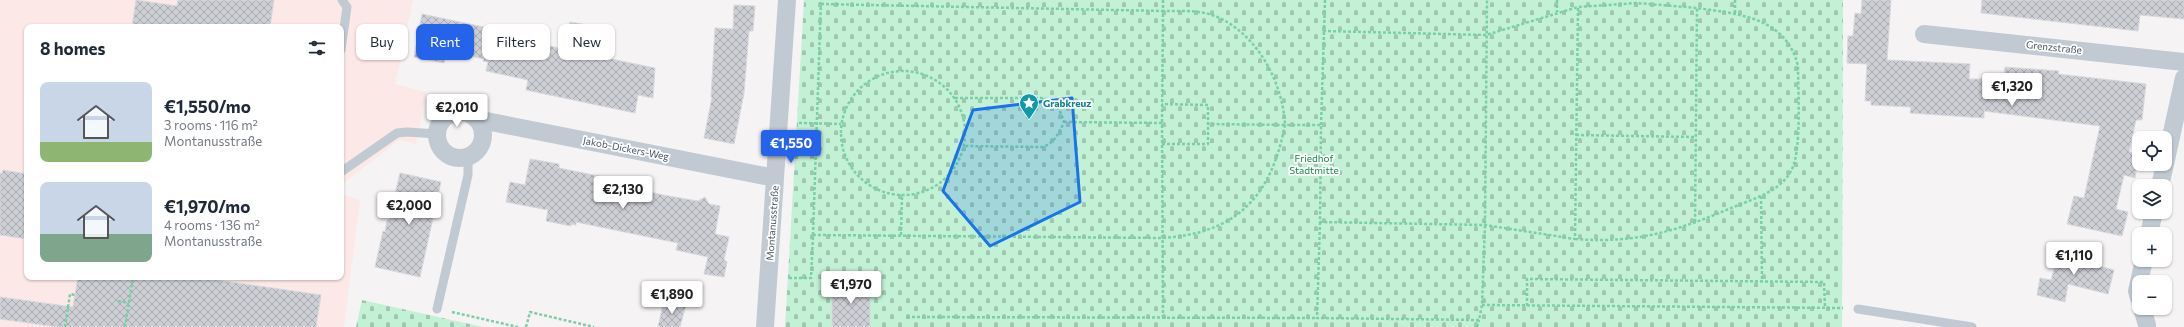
<!DOCTYPE html>
<html lang="en">
<head>
<meta charset="utf-8">
<style>
	body { margin:0; font-family:Commissioner,sans-serif; background:#f6f6f7; color:#1f2937; height:100vh; display:flex; flex-direction:column; font-size:15px; white-space:nowrap }
	* { box-sizing:border-box; margin:0 }
	p { font-size:13px; color:#747a83 }
	.icon { flex:none; width:22px; height:22px; fill:none; stroke:currentColor; stroke-width:2; stroke-linecap:round; stroke-linejoin:round }
	.map { position:relative; flex:1; overflow:hidden }
	.panel { position:absolute; left:24px; top:24px; width:320px; height:256px; display:flex; flex-direction:column; background:#fff; border-radius:8px; box-shadow:0 1px 3px #0004 }
	.panel>* { flex:none }
	.guide { position:absolute; left:356px; top:24px; width:380px; height:36px; display:flex; gap:8px }
	.fabs { position:absolute; left:2132px; top:131px; display:grid; gap:8px }
	.fabs a { display:grid; place-items:center; width:40px; height:40px; border-radius:8px; background:#fff; box-shadow:0 1px 3px #0004; font-size:20px }
	.price { position:absolute; translate:-50% -34px; padding:0 9px; border-radius:4px; background:#fff; color:#222; font-size:13px; line-height:26px; filter:drop-shadow(0 1px 2px #0008) }
	.price::after { content:''; position:absolute; left:50%; top:24px; width:12px; height:9px; margin-left:-6px; background:inherit; clip-path:polygon(0 0,100% 0,50% 100%) }
	.price.current { background:#2563eb; color:#fff }
	ul { padding:0; list-style:none }
	li { display:flex; align-items:center; gap:12px; height:100px; padding:0 16px }
	li span { display:grid; place-items:center; flex:none; width:112px; height:80px; border-radius:8px; color:#555 }
	li>.icon { margin-inline-start:auto }
	span .icon { width:48px; height:48px; fill:#fffc; stroke-width:1 }
	li b { font-size:17px }
	h2 { display:flex; justify-content:space-between; align-items:center; height:48px; padding:0 16px; font-size:17px }
	.chip { padding:0 14px; border-radius:8px; background:#fff; box-shadow:0 1px 3px #0004; font-size:14px; line-height:36px }
	.chip.current { background:#2563eb; color:#fff }
	.map>svg:first-child { display:block }
</style>
</head>
<body>
<div class="map">
<svg width="2184" height="327" viewBox="0 0 2184 327">
	<defs>
		<pattern id="cemetery-stones" width="16" height="16" patternUnits="userSpaceOnUse"><rect width="16" height="16" fill="#c3f1d5"/><path d="M2 7V4a2 2 0 0 1 4 0v3zM10 15v-3a2 2 0 0 1 4 0v3z" fill="#a0c6b0"/></pattern>
		<pattern id="building-cross-hatch" width="8" height="8" patternUnits="userSpaceOnUse"><rect width="8" height="8" fill="#cdcfd5"/><path d="M0 0l8 8M0 8l8-8" fill="none" stroke="#a8abb0"/></pattern>
	</defs>
	<rect width="100%" height="100%" fill="#f5f3f3"/>
	<path fill="#fce8e6" d="M0,0H413L395,84L426,92L416,144L399,140L341,185V27H27V277H341V194L360,200L344,327H0Z"/>
	<path fill="url(#cemetery-stones)" d="M804,0H1843L1842,327H785Z
		M362,300L483,327H356Z"/>
	<path fill="url(#building-cross-hatch)" stroke="#d7d9de" d="M136,0L177,6L178,0H274L270,27H132Z
		M1862,0H1891L1887,60L1970,64L1969,79H2004L2005,67L2059,71L2058,74L2146,84L2142,120H2136L2129,152L2139,154L2135,178L2124,175L2116,209L2128,212L2122,236L2067,224L2074,196L2084,198L2100,126L1984,111V118L1910,113L1911,107L1871,105V101H1865L1867,64L1847,63L1848,36H1853L1855,13L1861,14Z
		M1982,0H2184V19L2140,15L2138,31L1981,13Z
		M734,5L755,6L753,31H749L744,93L734,144L704,138L712,97H711L715,28L733,29Z
		M422,14L526,36L525,41L564,49L570,22L593,26L587,54L655,68L653,98L638,95L635,113L526,90L528,80L486,71L488,62L483,61L484,59L447,51L444,63L414,57Z
		M530,159L559,164V168L628,182L627,187L663,195L698,201L705,197L709,204L720,206L715,234L729,237L724,260L727,262L724,277L704,274L708,257L676,250L678,243L576,222V225L572,224L571,226L546,221L548,210L506,202L510,182L525,185Z
		M3,170L27,174V239L0,235V173L2,174Z
		M400,173L441,182L420,277L375,267L383,231L385,232L387,220H389Z
		M2062,242L2075,245L2073,259L2114,270L2108,294L2068,284L2065,302L2037,295L2040,278L2051,280Z
		M78,277H196L321,295L316,327H58L0,319V297L73,307Z
		M832,283H870V327H832Z
		M664,300L686,305L680,327H658Z"/>
	<g fill="none" stroke-linecap="round" stroke-linejoin="round">
		<path stroke="#7ad0a6" stroke-width="2.5" stroke-dasharray="3 2" stroke-linecap="butt" d="M1163,0V11C1179,11 1197,10 1212,15C1255,30 1283,81 1285,125L1208,124
			M1325,0L1324,31L1486,35L1578,7L1637,3L1697,8
			M1557,0V12
			M821,4L1163,11L1162,123
			M1735,13V0
			M841 133a62 62 0 1 1 124 0a62 62 0 1 1-124 0Z
			M955,98H1044C1057,102 1060,110 1064,122C1059,133 1054,144 1042,147L964,146
			M1064,122L1162,123L1163,317
			M799,123L841,124
			M1321,125L1324,31
			M1576,135L1695,137
			M1162,144H1208V105L1162,104
			M1761,196L1762,281
			M1320,222L1317,318L1479,320L1482,305L1485,225L1487,0
			M813,235L821,0
			M901,235L902,196
			M1575,239C1639,244 1679,230 1736,206C1756,198 1780,191 1791,171C1802,152 1798,90 1798,66C1786,17 1739,14 1697,8L1695,223
			M789,278H811L813,235L1163,238C1237,233 1271,197 1285,125H1321L1320,222L1485,225L1575,239L1578,7
			M118,301L129,303
			M1482,305L1843,308
			M1527,306V279L1824,282L1825,307
			M452,312L518,327
			M907,317L1317,318
			M65,327L70,294L75,295
			M125,327L133,277
			M526,327L530,312L594,327
			M1477,327L1479,320"/>
		<path stroke="#c1cad2" stroke-width="9" d="M341,50L347,7L342,0
			M341,172L397,133L407,132L437,134
			M437,309L468,175V156
			M1858,309L1972,327"/>
		<path stroke="#c1cad2" stroke-width="18" d="M1924,34L2184,62
			M437 135a23 23 0 1 1 46 0a23 23 0 1 1-46 0Z
			M476,119L775,178
			M2165,164L2184,78
			M2160,186L2165,164
			M2149,234L2154,212
			M2139,298L2137,291L2144,260
			M2142,308L2147,325
			M765,327L787,0"/>
	</g>
	<path fill="#1a73e8" fill-opacity="0.2" stroke="#1a73e8" stroke-width="3" stroke-linejoin="round" d="M1072,98L1080,202L990,246L943,191L973,110Z"/>
	<defs>
		<g id="sight-pin" transform="scale(1)"><path d="M0 17L-7.5 6A9.5 9.5 0 1 1 7.5 6Z" fill="#0f9aa8" stroke="#fff"/><path d="M0-6L1.8-2.2L6-1.7L2.9 1.2L3.7 5.4L0 3.3L-3.7 5.4L-2.9 1.2L-6-1.7L-1.8-2.2Z" fill="#fff"/></g>
	</defs>
	<g fill-rule="evenodd">
		<use href="#sight-pin" x="1029" y="103"/>
	</g>
	<g text-anchor="middle" dominant-baseline="central" stroke-width="3.5" stroke-linejoin="round" paint-order="stroke">
		<g font-size="10" fill="#4a5661" stroke="#fff">
			<text transform="translate(2054 47) rotate(6)">Grenzstraße</text>
			<text transform="translate(626 148) rotate(11)">Jakob-Dickers-Weg</text>
			<text transform="translate(772 223) rotate(-86)">Montanusstraße</text>
		</g>
		<g font-size="10" font-weight="bold" fill="#0d838f" stroke="#fff" text-anchor="start">
			<text x="1043" y="103">Grabkreuz</text>
		</g>
		<g font-size="10" fill="#17864f" stroke="#fff">
			<text x="1314" y="158">Friedhof<tspan x="1314" dy="12">Stadtmitte</tspan></text>
		</g>
	</g>
</svg>
<div class="fabs">
<a><svg class="icon" aria-label="locate" viewBox="0 0 24 24"><circle cx="12" cy="12" r="6"/><path d="M12 2v4M12 18v4M2 12h4M18 12h4"/></svg></a>
<a><svg class="icon" aria-label="layers" viewBox="0 0 24 24"><path d="M12 4l9 5-9 5-9-5zM3 14l9 5 9-5"/></svg></a>
<a>+</a>
<a>−</a>
</div>
<b class="price" style="left:2012px;top:107px">€1,320</b>
<b class="price" style="left:457px;top:128px">€2,010</b>
<b class="price current" style="left:791px;top:164px">€1,550</b>
<b class="price" style="left:623px;top:210px">€2,130</b>
<b class="price" style="left:409px;top:226px">€2,000</b>
<b class="price" style="left:2074px;top:276px">€1,110</b>
<b class="price" style="left:851px;top:305px">€1,970</b>
<b class="price" style="left:672px;top:315px">€1,890</b>
<div class="guide">
<a class="chip">Buy</a>
<a class="chip current">Rent</a>
<a class="chip">Filters</a>
<a class="chip">New</a>
</div>
<section class="panel">
<h2>8 homes<svg class="icon" aria-label="filters" viewBox="0 0 24 24"><path d="M4 7h16M4 17h16"/><circle cx="9" cy="7" r="2"/><circle cx="15" cy="17" r="2"/></svg></h2>
<ul>
<li><span style="background:linear-gradient(#c9d6e8 75%,#8fb573 0)"><svg class="icon" aria-label="home" viewBox="0 0 24 24"><path d="M3 11l9-7 9 7M6 9v11h12V9"/></svg></span><div><b>€1,550/mo</b><p>3 rooms · 116 m²</p><p>Montanusstraße</p></div></li>
<li><span style="background:linear-gradient(#c9d6e8 65%,#7fa58c 0)"><svg class="icon" aria-label="home" viewBox="0 0 24 24"><path d="M3 11l9-7 9 7M6 9v11h12V9"/></svg></span><div><b>€1,970/mo</b><p>4 rooms · 136 m²</p><p>Montanusstraße</p></div></li>
</ul>
</section>
</div>
</body>
</html>
